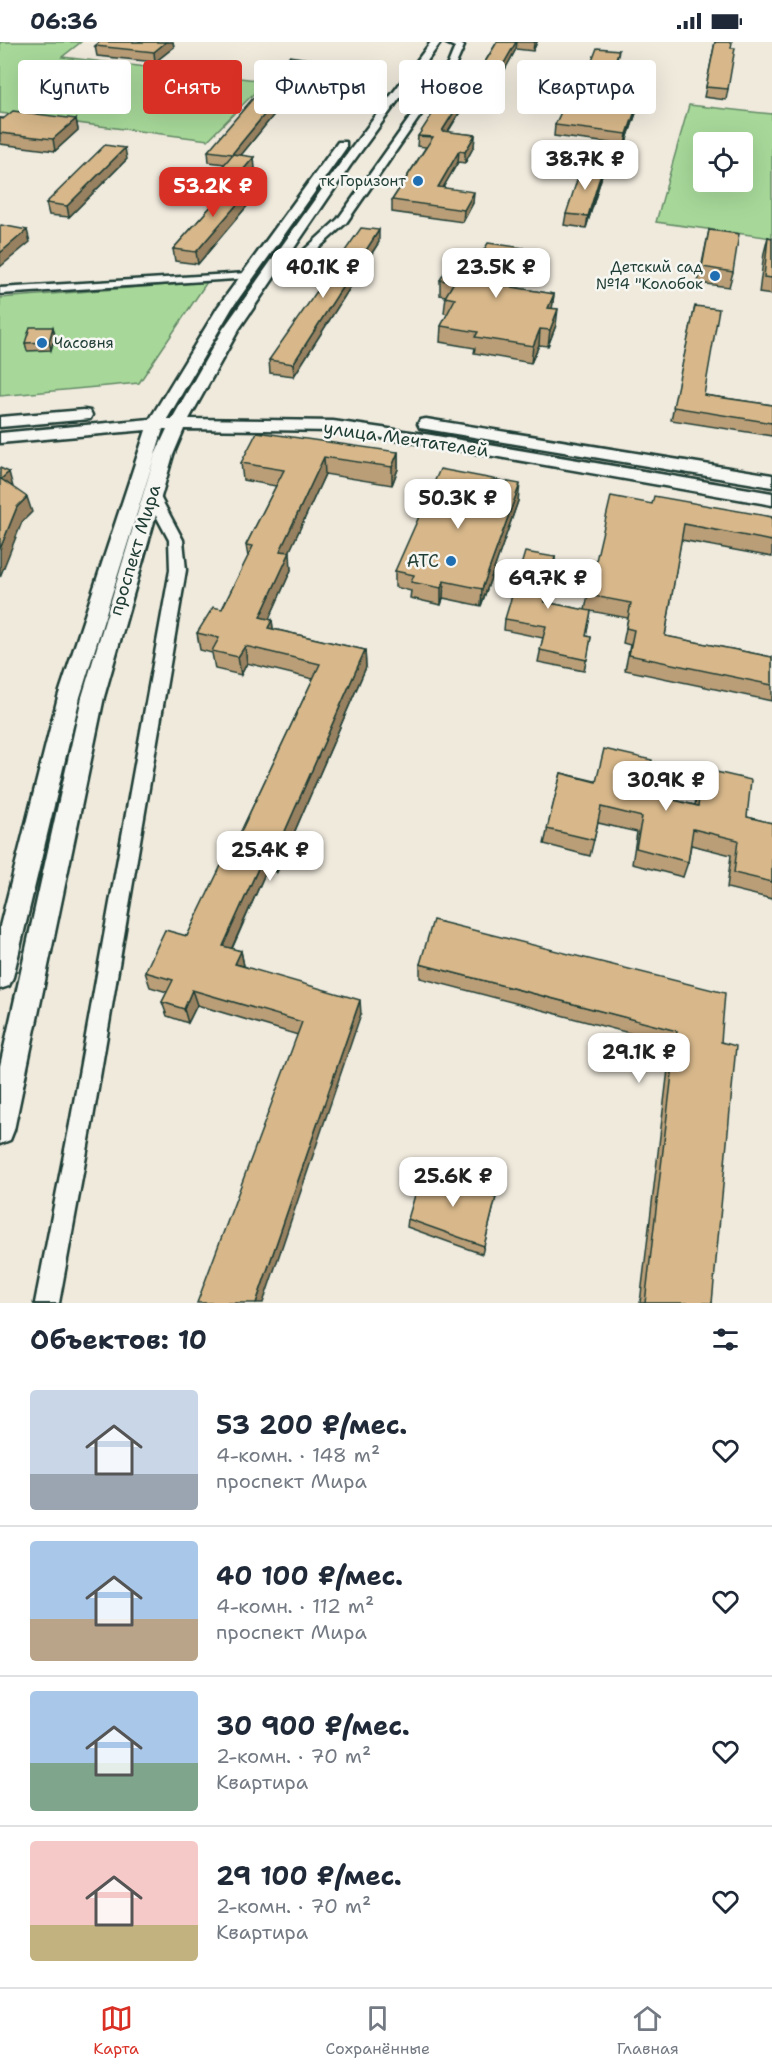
<!DOCTYPE html>
<html lang="ru">
<head>
<meta charset="utf-8">
<style>
	body { margin:0; font-family:"Shantell Sans",sans-serif; background:#f2f2f3; color:#1f2937; height:100vh; display:flex; flex-direction:column; font-size:22px; white-space:nowrap }
	* { box-sizing:border-box; margin:0 }
	p { font-size:20px; color:#747a83 }
	.icon { flex:none; width:33px; height:33px; fill:none; stroke:currentColor; stroke-width:2; stroke-linecap:round; stroke-linejoin:round }
	.map { position:relative; height:1261px; overflow:hidden }
	.details { display:flex; flex-direction:column; background:#fff; flex:1 }
	.details>* { flex:none }
	.banner { position:absolute; left:18px; top:18px; width:736px; height:54px; display:flex; gap:12px }
	.controls { position:absolute; left:693px; top:90px; display:grid; gap:12px }
	.controls a { display:grid; place-items:center; width:60px; height:60px; border-radius:6px; background:#fff; box-shadow:0 6px 24px #0002; font-size:30px }
	.price { position:absolute; translate:-50% -51px; padding:0 14px; border-radius:12px; background:#fff; color:#222; font-size:20px; line-height:39px; filter:drop-shadow(0 2px 3px #0008) }
	.price::after { content:''; position:absolute; left:50%; top:36px; width:18px; height:14px; margin-left:-9px; background:inherit; clip-path:polygon(0 0,100% 0,50% 100%) }
	.price.active { background:#d93025; color:#fff }
	ul { padding:0; list-style:none }
	li { display:flex; align-items:center; gap:18px; height:150px; padding:0 30px }
	li+li { border-top:2px solid #e0e1e3 }
	li span { display:grid; place-items:center; flex:none; width:168px; height:120px; border-radius:6px; color:#555 }
	li>.icon { margin-inline-start:auto }
	span .icon { width:72px; height:72px; fill:#fffc; stroke-width:1 }
	li b { font-size:26px }
	h2 { display:flex; justify-content:space-between; align-items:center; height:72px; padding:0 30px; font-size:26px }
	.pill { padding:0 21px; border-radius:6px; background:#fff; box-shadow:0 6px 24px #0002; font-size:21px; line-height:54px }
	.pill.active { background:#d93025; color:#fff }
	.status { display:flex; justify-content:space-between; align-items:center; height:42px; padding:0 30px; background:#fff; direction:ltr }
	.status svg { height:16px; fill:currentColor }
	.tabs { display:flex; justify-content:space-around; align-items:center; height:84px; border-top:2px solid #e0e1e3; background:#fff; font-size:16px; color:#747a83 }
	.tabs a { display:grid; justify-items:center; gap:3px }
	.tabs .active { color:#d93025 }
	.map>svg:first-child { display:block }
</style>
</head>
<body>
<div class="status"><b>06:36</b><svg viewBox="0 0 49 12"><path d="M0 12V9h3v3zM5 12V6h3v6zM10 12V3h3v9zM15 12V0h3v12zM26 1h20v11H26zM47 4h2v5h-2z"/></svg></div>
<div class="map">
<svg width="772" height="1261" viewBox="0 0 772 1261">
	<rect width="100%" height="100%" fill="#f0eadd"/>
	<filter id="ink" filterUnits="userSpaceOnUse"><feTurbulence type="fractalNoise" baseFrequency=".0167" numOctaves="2"/><feDisplacementMap in="SourceGraphic" scale="12" xChannelSelector="R" yChannelSelector="G"/><feConvolveMatrix kernelMatrix="1 2 1 2 8 2 1 2 1" color-interpolation-filters="sRGB"/></filter>
	<g filter="url(#ink)">
		<path fill="#a7d899" stroke="#638a66" stroke-width="1.5" fill-rule="evenodd" d="M0,0H81L62,15L266,39L208,98L0,71Z
			M689,63L772,72V196L656,180ZM704,100H742V140H704Z
			M207,240L139,341L0,354V256Z"/>
		<g fill="none" stroke-linecap="round" stroke-linejoin="round">
			<g stroke="#1f3d34" stroke-width="5">
				<path id="minor" d="M444,0H456L464,4L456,22L346,181L299,224L273,234H265V230L291,220L338,177L448,22L455,5Z
					M247,231L253,234L251,236L0,252V246Z
					M152,449L159,453L183,498L186,528L92,1082L59,1261H35L70,1082L170,528L169,498L145,453Z"/>
			</g>
			<g stroke="#1f3d34" stroke-width="5">
				<path id="tertiary" d="M431,0H441L350,124L239,287L189,377L333,379L431,393L772,451V463L431,403L333,389L184,387L173,413L104,655L14,1088L10,1098L0,1102V1024L82,655L155,413L167,387H163L80,655L13,935L9,944L0,947V884L58,655L146,388L0,401V391L150,377L218,265L338,100H346V106L232,266L167,377H172L223,287L342,119Z
					M84,368L90,369L92,373L90,377L0,385V375Z
					M426,377L772,433V445L420,386L418,382L420,378Z"/>
			</g>
			<use href="#minor" fill="#f6f6f2" fill-rule="evenodd"/>
			<use href="#tertiary" fill="#f6f6f2" fill-rule="evenodd"/>
		</g>
		<path fill="#ba9e78" stroke="#1f3d34" stroke-width="1.5" d="M100,0H173L174,5L155,20L97,14L95,4Z
			M497,0H537L533,9L516,7L490,55L471,53V52L448,90L475,93L474,104L465,121L458,120L443,145L473,161L463,180L392,170V158L426,105L417,104L418,94L474,38Z
			M715,0L731,6L728,47L726,58L704,55Z
			M310,17L311,27L241,113L255,126L240,144L253,157L198,222L175,219L173,207L222,152L211,150L210,139L225,122L209,120L208,109Z
			M617,18L614,28L648,32L646,42L625,103L554,94L555,83L577,58Z
			M0,76L76,77L78,88L55,109L0,102Z
			M127,117L69,175L49,173L46,161Z
			M603,125L601,137L586,186L564,183L566,172Z
			M709,188L733,230L729,245L698,241Z
			M768,195L772,196V253L759,251L764,211Z
			M379,200L294,334L270,331L269,318Z
			M524,206L523,222L512,245L554,252L552,266L556,283L548,304L539,303L531,321L474,311L475,306L440,300L441,284L448,272L444,271L446,254L440,253V238L476,221Z
			M695,264L704,353L772,363V394L671,378Z
			M55,293L51,308L27,309L25,301Z
			M398,410V427L392,443L325,432L289,510L291,528L269,577L272,578L273,587L365,608L366,625L277,830L267,827L232,907L241,909L244,924L361,972L298,993L197,963L188,981L167,974L162,960L167,950L150,945L145,930L187,894L235,802L313,637L247,621L241,633L215,627L212,611L200,608L197,591L222,567L248,515L246,503L276,444L243,438L241,421Z
			M518,459L481,564L443,556L441,563L410,556L411,549L395,545V529Z
			M652,462L772,475V515L681,498L665,594L772,615V659L625,628L630,603L623,601L628,576L591,569L586,594L591,595L584,629L538,620L543,596L504,588L505,577L555,515L554,527L545,560L585,568L588,553Z
			M703,727L747,775L772,781V857L727,846L731,813L691,803L688,820L683,835L632,822L637,790L598,781L590,814L544,802L561,731L695,763L698,742Z
			M420,922L721,1000L712,1261H640L671,1002L420,936Z
			M496,1155L482,1212L407,1185L408,1177Z"/>
		<path fill="#978161" stroke="#1f3d34" stroke-width="1.5" d="M166,0H173L174,5L155,20L154,10Z
			M516,0H517L516,7L490,55L491,44Z
			M534,0H537L533,9Z
			M619,8L617,18L610,38L612,28Z
			M310,17L311,27L233,123L232,112Z
			M648,32L646,42L625,103L627,92Z
			M474,38L472,42L471,52L441,100L442,89Z
			M76,77L78,88L55,109L53,97Z
			M475,93L474,104L465,121V110Z
			M125,106L127,117L69,175L67,164Z
			M459,109L458,120L437,156L438,145Z
			M254,115L255,126L232,153L231,142Z
			M603,125L601,137L586,186L588,174Z
			M252,145L253,157L198,222L196,210Z
			M474,150L473,161L463,180L464,168Z
			M27,188L30,200L0,225V211Z
			M379,188V200L294,334L293,322Z
			M524,206L523,222L504,260L506,244Z
			M554,252L552,268L548,266Z
			M558,267L556,283L548,304L550,288Z
			M53,285L55,293L51,308L49,300Z
			M540,287L539,303L531,321L533,304Z
			M398,410V427L392,443V425Z
			M324,415L325,432L282,526L280,509Z
			M9,430L13,445L1,437Z
			M520,442L518,459L481,564L482,547Z
			M27,455L32,470L22,480L0,535V507L17,465Z
			M290,510L291,528L262,593L260,575Z
			M555,515L554,527L542,572L544,560Z
			M444,539L443,556L441,563V546Z
			M272,578L274,595L268,586Z
			M245,604L247,621L241,633L238,615Z
			M365,608L366,625L277,830L274,814Z
			M265,811L267,827L226,919L223,904Z
			M241,909L244,924L235,922Z
			M192,948L197,963L188,981L184,967Z
			M360,958L361,972L263,1261H256Z"/>
		<path fill="#d8b88b" stroke="#1f3d34" stroke-width="1.5" d="M100,0H166L154,10L95,4Z
			M497,0H516L491,44L472,42Z
			M715,0H732L731,6H735L728,47L706,45Z
			M597,6L619,8L612,28L648,32L627,92L555,83L567,57L577,58Z
			M289,14L310,17L232,112L208,109Z
			M456,36L474,38L442,89L475,93L465,110L459,109L438,145L474,150L464,168L392,158L433,95L418,94Z
			M13,69L76,77L53,97L0,91V76L3,77Z
			M105,103L125,106L67,164L46,161Z
			M233,112L254,115L231,142L210,139Z
			M582,123L603,125L588,174L566,172Z
			M231,142L252,145L196,210L173,207Z
			M1,183L27,188L0,211V185Z
			M361,186L379,188L293,322L269,318Z
			M709,188L739,192L733,230L702,225Z
			M768,195L772,196V236L764,235Z
			M488,201L524,206L506,244L554,252L548,266L558,267L550,288L540,287L533,304L475,295L478,290L441,284L455,257L445,255L454,240L440,238L452,218L476,221Z
			M695,264L719,267L704,353L772,363V381L673,365Z
			M30,285H53L49,300L25,301Z
			M257,390L398,410L392,425L324,415L280,509L290,510L260,575L272,578L268,586L365,608L274,814L265,811L223,904L241,909L235,922L360,958L256,1261H197L302,980L192,948L184,967L162,960L173,938L145,930L165,888L187,894L232,801L235,802L320,622L245,604L238,615L212,609L219,596L197,591L213,565L222,567L253,504L246,503L284,428L241,421Z
			M0,426L9,430L1,437L27,455L17,465L0,507Z
			M440,427L520,442L482,547L444,539L441,546L411,540L414,533L395,529Z
			M611,454L652,462L654,454L772,475V499L684,482L665,594L772,615V643L629,613L634,588L626,586L631,561L588,553Z
			M525,510L555,515L544,560L591,569L586,594L591,595L587,618L540,608L546,584L505,577Z
			M604,707L652,718L646,751L698,764L703,727L751,738L747,775L772,781V840L734,831L738,798L693,787L688,820L636,806L642,775L601,765L594,798L547,787L561,731L596,740Z
			M433,878L725,951L721,1000L736,1004L712,1261H645L677,989L420,922Z
			M422,1129L496,1155L484,1204L408,1177Z"/>
	</g>
	<g fill="#1f6fb2" stroke="#f6f6f2" stroke-width="2">
		<circle cx="418" cy="139" r="6"/>
		<circle cx="715" cy="234" r="6"/>
		<circle cx="42" cy="301" r="6"/>
		<circle cx="451" cy="519" r="6"/>
	</g>
	<g text-anchor="middle" dominant-baseline="central" stroke-width="5" stroke-linejoin="round" paint-order="stroke">
		<g font-size="15" fill="#1f3d34" stroke="#f6f6f2" text-anchor="end">
			<text x="406" y="139">тк Горизонт</text>
			<text x="703" y="225">Детский сад<tspan x="703" dy="17">№14 "Колобок</tspan></text>
			<text x="54" y="301" text-anchor="start">Часовня</text>
		</g>
		<g font-size="18" fill="#1f3d34" stroke="#f6f6f2">
			<text transform="translate(406 397) rotate(8)">улица Мечтателей</text>
			<text transform="translate(135 508) rotate(-73)">проспект Мира</text>
		</g>
		<g font-size="18" fill="#1f3d34" stroke="#f6f6f2" text-anchor="end">
			<text x="439" y="519">АТС</text>
		</g>
	</g>
</svg>
<div class="controls">
<a><svg class="icon" aria-label="locate" viewBox="0 0 24 24"><circle cx="12" cy="12" r="6"/><path d="M12 2v4M12 18v4M2 12h4M18 12h4"/></svg></a>
</div>
<b class="price" style="left:585px;top:149px">38.7K ₽</b>
<b class="price active" style="left:213px;top:176px">53.2K ₽</b>
<b class="price" style="left:323px;top:257px">40.1K ₽</b>
<b class="price" style="left:496px;top:257px">23.5K ₽</b>
<b class="price" style="left:458px;top:488px">50.3K ₽</b>
<b class="price" style="left:548px;top:568px">69.7K ₽</b>
<b class="price" style="left:666px;top:770px">30.9K ₽</b>
<b class="price" style="left:270px;top:840px">25.4K ₽</b>
<b class="price" style="left:639px;top:1042px">29.1K ₽</b>
<b class="price" style="left:453px;top:1166px">25.6K ₽</b>
<div class="banner">
<a class="pill">Купить</a>
<a class="pill active">Снять</a>
<a class="pill">Фильтры</a>
<a class="pill">Новое</a>
<a class="pill">Квартира</a>
</div>
</div>
<section class="details">
<h2>Объектов: 10<svg class="icon" aria-label="filters" viewBox="0 0 24 24"><path d="M4 7h16M4 17h16"/><circle cx="9" cy="7" r="2"/><circle cx="15" cy="17" r="2"/></svg></h2>
<ul>
<li><span style="background:linear-gradient(#c9d6e8 70%,#9aa5b1 0)"><svg class="icon" aria-label="home" viewBox="0 0 24 24"><path d="M3 11l9-7 9 7M6 9v11h12V9"/></svg></span><div><b>53 200 ₽/мес.</b><p>4-комн. · 148 m²</p><p>проспект Мира</p></div><svg class="icon" aria-label="heart" viewBox="0 0 24 24"><path d="M12 20l-8-8c-3-5 5-10 8-4 3-6 11-1 8 4z"/></svg></li>
<li><span style="background:linear-gradient(#a9c7e8 65%,#b9a48a 0)"><svg class="icon" aria-label="home" viewBox="0 0 24 24"><path d="M3 11l9-7 9 7M6 9v11h12V9"/></svg></span><div><b>40 100 ₽/мес.</b><p>4-комн. · 112 m²</p><p>проспект Мира</p></div><svg class="icon" aria-label="heart" viewBox="0 0 24 24"><path d="M12 20l-8-8c-3-5 5-10 8-4 3-6 11-1 8 4z"/></svg></li>
<li><span style="background:linear-gradient(#a9c7e8 60%,#7fa58c 0)"><svg class="icon" aria-label="home" viewBox="0 0 24 24"><path d="M3 11l9-7 9 7M6 9v11h12V9"/></svg></span><div><b>30 900 ₽/мес.</b><p>2-комн. · 70 m²</p><p>Квартира</p></div><svg class="icon" aria-label="heart" viewBox="0 0 24 24"><path d="M12 20l-8-8c-3-5 5-10 8-4 3-6 11-1 8 4z"/></svg></li>
<li><span style="background:linear-gradient(#f6c9c9 70%,#c2b280 0)"><svg class="icon" aria-label="home" viewBox="0 0 24 24"><path d="M3 11l9-7 9 7M6 9v11h12V9"/></svg></span><div><b>29 100 ₽/мес.</b><p>2-комн. · 70 m²</p><p>Квартира</p></div><svg class="icon" aria-label="heart" viewBox="0 0 24 24"><path d="M12 20l-8-8c-3-5 5-10 8-4 3-6 11-1 8 4z"/></svg></li>
</ul>
</section>
<nav class="tabs">
<a class="active"><svg class="icon" aria-label="map" viewBox="0 0 24 24"><path d="M3 6l6-2 6 2 6-2v14l-6 2-6-2-6 2zM9 4v14M15 6v14"/></svg>Карта</a>
<a><svg class="icon" aria-label="saved" viewBox="0 0 24 24"><path d="M7 4h10v16l-5-4-5 4z"/></svg>Сохранённые</a>
<a><svg class="icon" aria-label="home" viewBox="0 0 24 24"><path d="M3 11l9-7 9 7M6 9v11h12V9"/></svg>Главная</a>
</nav>
</body>
</html>
